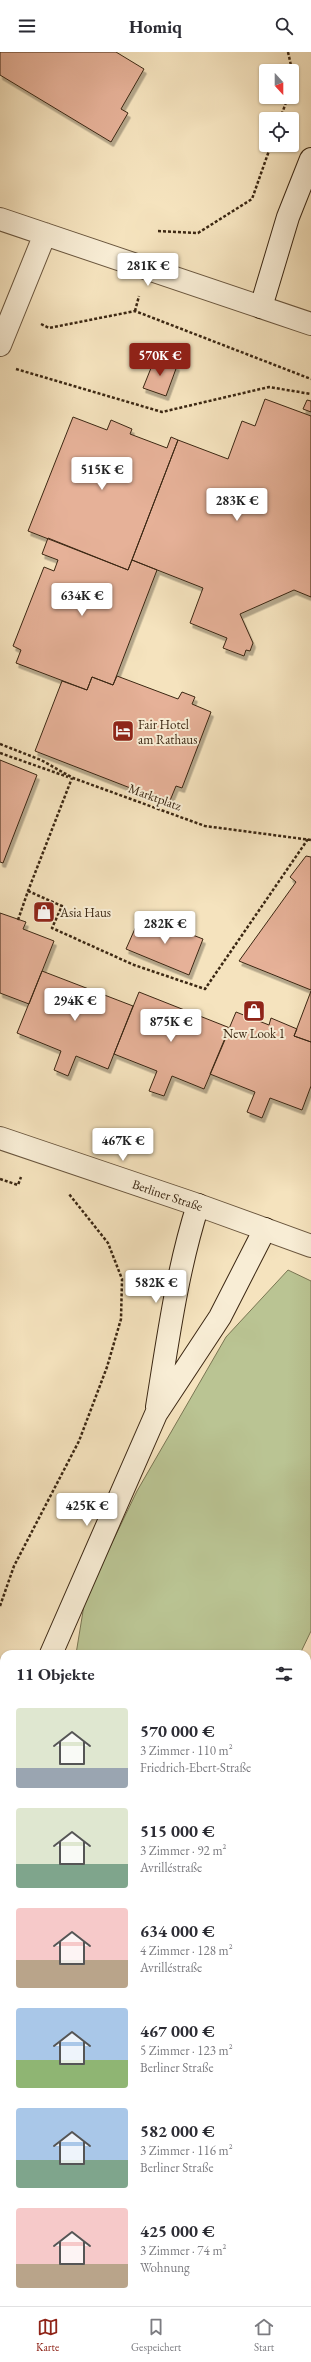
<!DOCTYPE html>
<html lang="de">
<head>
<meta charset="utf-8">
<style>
	body { margin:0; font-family:"EB Garamond",serif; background:#f2f2f3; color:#2b2b33; height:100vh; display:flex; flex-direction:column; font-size:15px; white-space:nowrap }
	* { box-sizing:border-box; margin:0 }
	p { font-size:13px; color:#7c7c81 }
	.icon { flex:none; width:22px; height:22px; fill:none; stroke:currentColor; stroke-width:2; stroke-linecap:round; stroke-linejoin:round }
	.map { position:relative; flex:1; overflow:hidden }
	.sheet { position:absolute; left:0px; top:1598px; width:311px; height:656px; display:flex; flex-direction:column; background:#fff; border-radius:12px 12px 0 0; box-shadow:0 1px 3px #0004 }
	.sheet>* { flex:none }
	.needle { width:26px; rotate:159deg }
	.fabs { position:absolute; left:259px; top:12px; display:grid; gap:8px }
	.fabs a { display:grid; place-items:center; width:40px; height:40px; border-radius:4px; background:#fff; box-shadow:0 1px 3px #0004; font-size:20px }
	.price { position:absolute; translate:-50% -34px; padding:0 9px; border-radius:4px; background:#fff; color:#222; font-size:13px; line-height:26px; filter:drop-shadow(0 1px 2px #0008) }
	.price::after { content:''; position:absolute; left:50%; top:24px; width:12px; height:9px; margin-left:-6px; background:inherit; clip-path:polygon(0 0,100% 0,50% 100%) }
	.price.active { background:#8f2418; color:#fff }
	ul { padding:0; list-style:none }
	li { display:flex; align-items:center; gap:12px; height:100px; padding:0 16px }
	li span { display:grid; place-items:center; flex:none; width:112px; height:80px; border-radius:4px; color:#555 }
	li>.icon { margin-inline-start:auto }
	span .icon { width:48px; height:48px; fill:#fffc; stroke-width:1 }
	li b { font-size:17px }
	h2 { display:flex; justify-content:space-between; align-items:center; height:48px; padding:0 16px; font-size:17px }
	header { display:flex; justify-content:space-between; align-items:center; height:52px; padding:0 16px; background:#fff; font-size:18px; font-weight:700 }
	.dock { display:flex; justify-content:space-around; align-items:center; height:56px; border-top:1px solid #e1e1e2; background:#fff; font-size:11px; color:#7c7c81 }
	.dock a { display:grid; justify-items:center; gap:2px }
	.dock .active { color:#8f2418 }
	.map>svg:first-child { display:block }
</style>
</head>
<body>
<header><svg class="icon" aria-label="menu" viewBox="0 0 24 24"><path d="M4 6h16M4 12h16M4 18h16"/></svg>Homiq<svg class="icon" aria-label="search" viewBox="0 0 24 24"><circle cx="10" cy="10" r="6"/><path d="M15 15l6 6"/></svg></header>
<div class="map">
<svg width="311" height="2254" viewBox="0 0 311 2254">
	<defs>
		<filter id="shadow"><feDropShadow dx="2.5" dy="4.5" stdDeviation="0" flood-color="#0004"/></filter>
	</defs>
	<rect width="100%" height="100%" fill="#f5e3be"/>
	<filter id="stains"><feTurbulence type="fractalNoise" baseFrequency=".005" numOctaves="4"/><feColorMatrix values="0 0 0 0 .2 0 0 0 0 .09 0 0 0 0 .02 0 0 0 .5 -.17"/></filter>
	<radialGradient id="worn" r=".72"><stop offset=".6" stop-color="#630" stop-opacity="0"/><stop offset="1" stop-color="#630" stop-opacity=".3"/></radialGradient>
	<path fill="#bac493" stroke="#7a7653" d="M288,1218L311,1229V1579L300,1602H76L85,1547L137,1439L226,1285Z
		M0,1778L4,1779V1869L0,1866Z
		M311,2095V2254H144L147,2250H307V2096Z
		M4,2168V2250H41L38,2254H0V2177Z"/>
	<path fill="#e6b198" stroke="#3b2713" filter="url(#shadow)" d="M0,0H116L144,17L121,57L128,61L111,90L0,23Z
		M155,306L177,314L166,344L143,336Z
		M265,347L311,364V545L294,538L240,562L253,591L250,599L246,598L244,604L223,596L227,586L190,571L203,536L132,508L178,388L228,407L242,369L255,374Z
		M307,348L311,349V360L303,357Z
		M73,365L107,378L111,368L132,377L130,382L167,396L171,385L178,388L128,518L28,479Z
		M48,486L128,518L132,508L157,518L113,633L92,625L87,638L16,611L21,598L13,594L44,515L54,519L58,508L42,502Z
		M117,624L178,647L182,640L195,645L192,652L211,660L182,736L176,734L169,751L35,699L62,629L87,638L92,625L113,633Z
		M0,708L37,723L3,811L0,810Z
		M306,804L311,805V938L239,909L296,830L290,825Z
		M0,861L26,870L23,877L54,889L29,952L0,941Z
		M141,863L203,887L189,923L126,897Z
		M42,919L133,954L108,1017L76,1004L68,1024L54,1018L61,999L17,981Z
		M311,939V990L294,984Z
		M139,940L230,976L204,1037L172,1024L164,1044L149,1039L157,1019L114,1002Z
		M236,960L269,973L271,966L297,977L294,984L311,990V1034L302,1058L270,1046L262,1066L247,1060L255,1040L210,1022Z
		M3,1957L4,1997L0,2000V1959Z
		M4,1997V2036L0,2039V2000Z
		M0,2111L4,2112V2141L0,2150Z"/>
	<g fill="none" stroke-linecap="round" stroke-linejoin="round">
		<g stroke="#6a563e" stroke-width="24">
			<path id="minor" d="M0,167L311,272
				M0,293L45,182"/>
		</g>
		<g stroke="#6a563e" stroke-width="24">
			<g id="tertiary">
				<path id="s1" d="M0,1086L198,1153L311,1194"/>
			</g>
		</g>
		<g stroke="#3b2713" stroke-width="24">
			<path id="secondary" d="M261,255L288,165L311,107
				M157,1355C168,1287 177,1219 198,1153
				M51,1602L156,1362L220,1265L265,1177
				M307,1736L311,1722
				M307,1900L311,1911
				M307,2064L311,2063
				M73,2254L75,2250"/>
		</g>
		<path stroke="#3b2713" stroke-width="2.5" stroke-dasharray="3 2" stroke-linecap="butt" d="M288,0L294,27L292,32
			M280,67L288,45
			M158,179L198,181L252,147L271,93
			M135,259L139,244
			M41,272L49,276L135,259L311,327
			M16,317L162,360L269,335L311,342
			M0,692L41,708L73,726L205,774L311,788
			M0,701L68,725
			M28,839L62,854L52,876L134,913L205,937L308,787
			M18,868L28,839L72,726
			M0,1127L18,1133L21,1125
			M0,1554L14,1514L79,1389L107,1315L121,1267L122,1227L108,1191L69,1142"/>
		<use href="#minor" stroke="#f8edd5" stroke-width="22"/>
		<use href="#tertiary" stroke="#f8edd5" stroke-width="22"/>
		<use href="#secondary" stroke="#f8edd5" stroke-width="22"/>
	</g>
	<defs>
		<g id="hotel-square" transform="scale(1.15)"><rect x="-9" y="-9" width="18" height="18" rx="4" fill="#8f2418" stroke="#f8edd5"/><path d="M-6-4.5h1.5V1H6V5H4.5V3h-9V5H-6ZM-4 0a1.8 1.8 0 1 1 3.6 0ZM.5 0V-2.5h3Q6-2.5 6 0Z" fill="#fff"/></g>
		<g id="shop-square" transform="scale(1.15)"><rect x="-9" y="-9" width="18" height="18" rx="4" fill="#8f2418" stroke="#f8edd5"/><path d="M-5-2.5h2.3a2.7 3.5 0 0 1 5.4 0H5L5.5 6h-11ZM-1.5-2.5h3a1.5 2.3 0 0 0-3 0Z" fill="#fff"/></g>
	</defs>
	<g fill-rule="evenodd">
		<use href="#hotel-square" x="123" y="679"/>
		<use href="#shop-square" x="44" y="860"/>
		<use href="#shop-square" x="254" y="959"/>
	</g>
	<g text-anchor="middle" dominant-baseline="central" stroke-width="4" stroke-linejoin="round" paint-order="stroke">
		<g font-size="13" fill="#3b2713" stroke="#f8edd5" text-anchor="start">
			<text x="138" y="672">Fair Hotel<tspan x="138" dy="15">am Rathaus</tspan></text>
			<text x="60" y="860">Asia Haus</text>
			<text x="254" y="981" text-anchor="middle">New Look 1</text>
		</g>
		<g font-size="13" fill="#3b2713" stroke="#f8edd5">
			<text transform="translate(155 745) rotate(20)">Marktplatz</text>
			<text stroke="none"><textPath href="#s1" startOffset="177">Berliner Straße</textPath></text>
		</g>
	</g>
	<rect width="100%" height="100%" filter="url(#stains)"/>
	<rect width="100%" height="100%" fill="url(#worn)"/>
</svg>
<div class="fabs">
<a><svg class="needle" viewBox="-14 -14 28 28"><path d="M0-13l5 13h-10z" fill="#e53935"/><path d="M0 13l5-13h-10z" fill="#7c7c81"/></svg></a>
<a><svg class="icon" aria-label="locate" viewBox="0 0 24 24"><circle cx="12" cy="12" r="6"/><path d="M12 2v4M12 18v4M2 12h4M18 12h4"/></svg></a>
</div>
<b class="price" style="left:148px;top:235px">281K €</b>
<b class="price active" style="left:160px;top:325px">570K €</b>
<b class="price" style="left:102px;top:439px">515K €</b>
<b class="price" style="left:237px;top:470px">283K €</b>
<b class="price" style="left:82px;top:565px">634K €</b>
<b class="price" style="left:165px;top:893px">282K €</b>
<b class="price" style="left:75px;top:970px">294K €</b>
<b class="price" style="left:171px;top:991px">875K €</b>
<b class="price" style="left:123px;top:1110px">467K €</b>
<b class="price" style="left:156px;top:1252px">582K €</b>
<b class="price" style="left:87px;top:1475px">425K €</b>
<section class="sheet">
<h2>11 Objekte<svg class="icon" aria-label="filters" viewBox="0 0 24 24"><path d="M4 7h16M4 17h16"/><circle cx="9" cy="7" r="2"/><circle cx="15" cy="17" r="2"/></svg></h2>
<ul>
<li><span style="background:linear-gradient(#dfe7d0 75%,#9aa5b1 0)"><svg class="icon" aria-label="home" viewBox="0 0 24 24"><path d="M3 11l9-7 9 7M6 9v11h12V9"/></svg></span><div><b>570 000 €</b><p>3 Zimmer · 110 m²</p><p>Friedrich-Ebert-Straße</p></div></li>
<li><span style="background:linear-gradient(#dfe7d0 70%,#7fa58c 0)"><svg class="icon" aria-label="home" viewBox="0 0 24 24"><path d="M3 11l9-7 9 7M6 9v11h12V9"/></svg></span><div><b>515 000 €</b><p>3 Zimmer · 92 m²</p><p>Avrilléstraße</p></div></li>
<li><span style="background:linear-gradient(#f6c9c9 65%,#b9a48a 0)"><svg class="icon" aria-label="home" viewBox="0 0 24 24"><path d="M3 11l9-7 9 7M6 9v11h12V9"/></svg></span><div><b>634 000 €</b><p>4 Zimmer · 128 m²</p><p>Avrilléstraße</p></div></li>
<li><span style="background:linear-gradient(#a9c7e8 65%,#8fb573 0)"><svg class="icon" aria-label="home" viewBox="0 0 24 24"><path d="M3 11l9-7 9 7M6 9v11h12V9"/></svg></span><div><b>467 000 €</b><p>5 Zimmer · 123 m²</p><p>Berliner Straße</p></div></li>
<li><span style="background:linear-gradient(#a9c7e8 65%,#7fa58c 0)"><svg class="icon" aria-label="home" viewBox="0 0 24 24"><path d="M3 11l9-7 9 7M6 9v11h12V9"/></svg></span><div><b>582 000 €</b><p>3 Zimmer · 116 m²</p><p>Berliner Straße</p></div></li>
<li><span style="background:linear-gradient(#f6c9c9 70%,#b9a48a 0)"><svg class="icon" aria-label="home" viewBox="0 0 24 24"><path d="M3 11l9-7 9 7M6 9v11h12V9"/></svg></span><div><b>425 000 €</b><p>3 Zimmer · 74 m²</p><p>Wohnung</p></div></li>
</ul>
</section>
</div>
<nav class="dock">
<a class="active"><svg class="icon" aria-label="map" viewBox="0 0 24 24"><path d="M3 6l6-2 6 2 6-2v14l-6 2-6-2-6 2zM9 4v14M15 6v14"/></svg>Karte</a>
<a><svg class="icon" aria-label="saved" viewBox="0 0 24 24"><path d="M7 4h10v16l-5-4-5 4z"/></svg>Gespeichert</a>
<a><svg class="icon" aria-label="home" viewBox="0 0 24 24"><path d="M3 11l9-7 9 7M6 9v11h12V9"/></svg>Start</a>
</nav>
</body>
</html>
